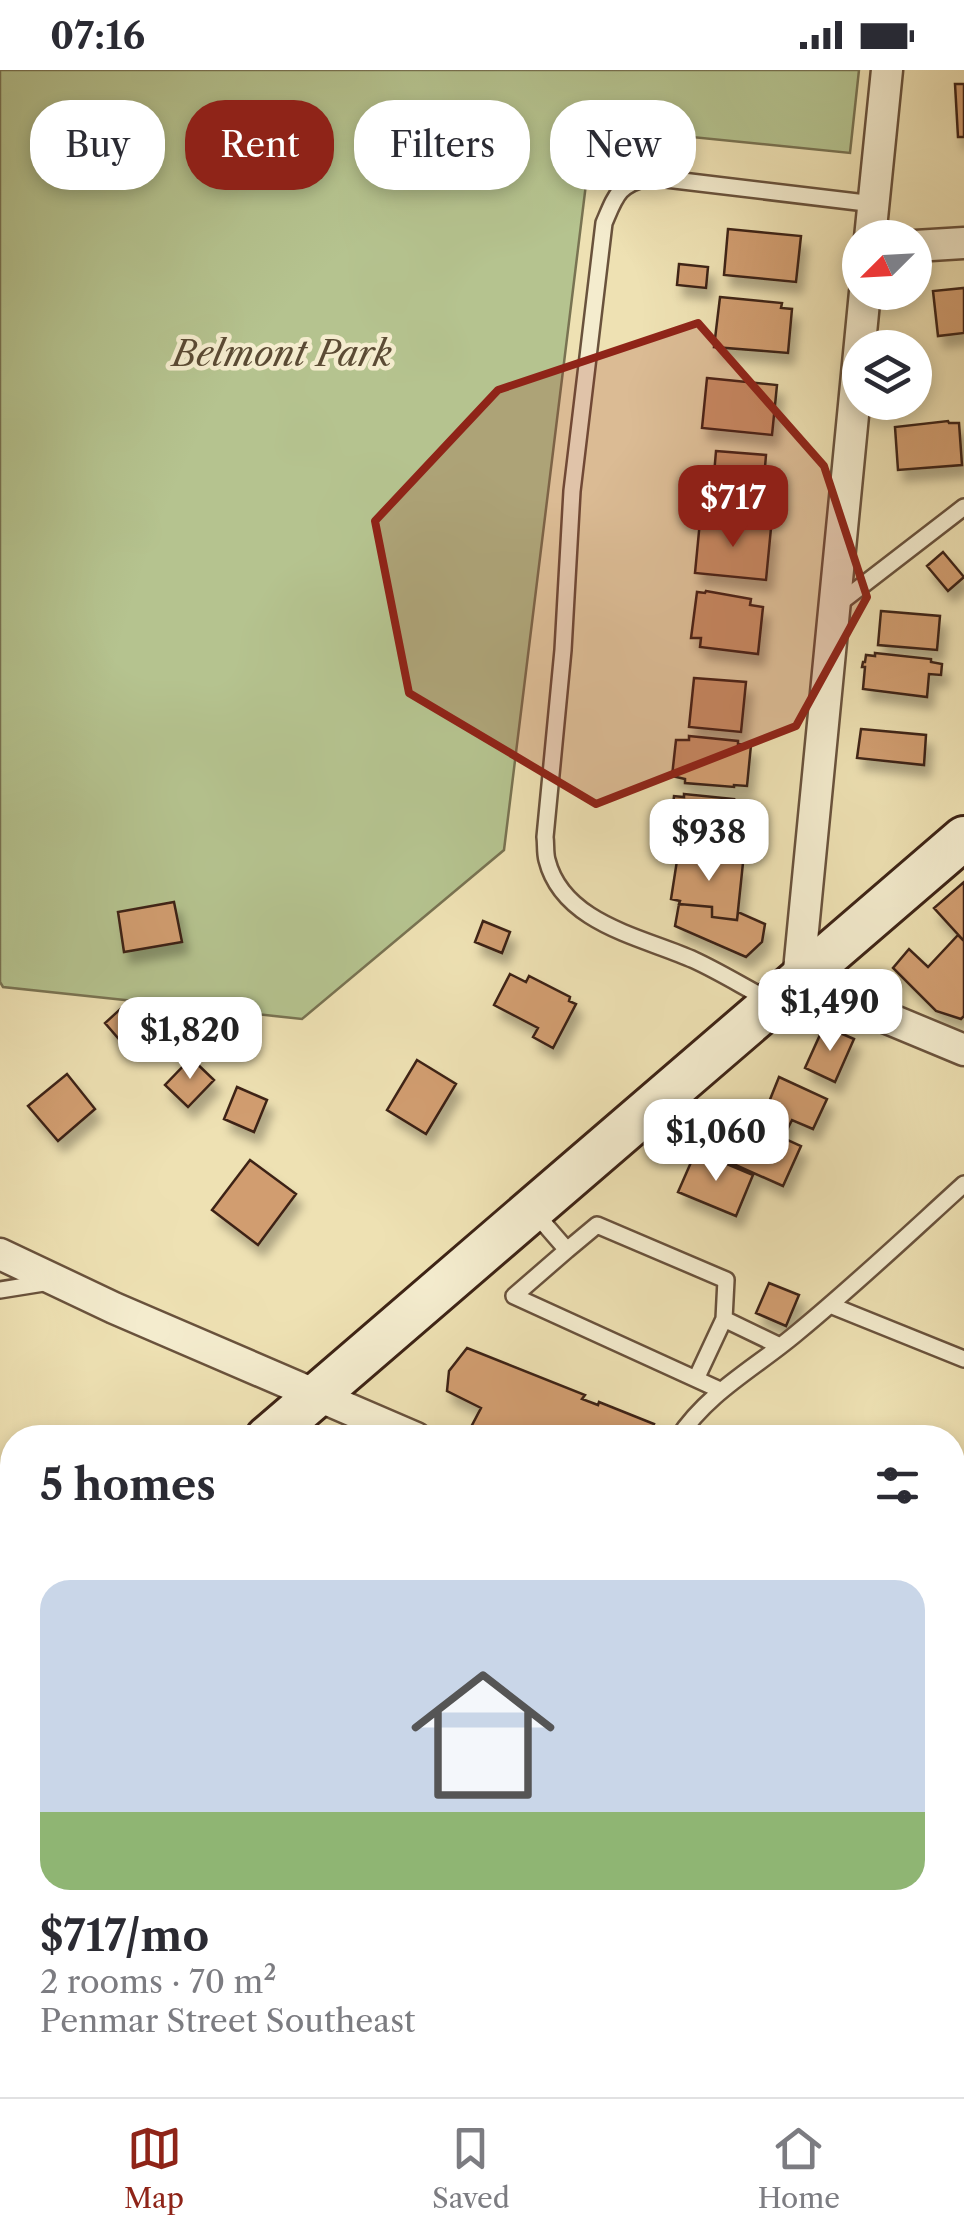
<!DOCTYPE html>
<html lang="en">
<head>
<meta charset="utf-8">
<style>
	body { margin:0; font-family:"Libre Caslon Text",serif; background:#f7f7f7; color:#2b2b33; height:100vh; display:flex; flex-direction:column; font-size:38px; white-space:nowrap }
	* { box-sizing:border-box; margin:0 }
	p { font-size:32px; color:#7c7c81 }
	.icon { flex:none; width:55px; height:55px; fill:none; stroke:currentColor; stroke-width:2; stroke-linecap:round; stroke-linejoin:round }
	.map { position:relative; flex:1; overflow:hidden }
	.panel { position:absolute; left:0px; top:1355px; width:965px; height:672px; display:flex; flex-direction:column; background:#fff; border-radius:40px 40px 0 0; box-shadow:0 5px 15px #0003 }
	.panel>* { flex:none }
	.guide { position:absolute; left:30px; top:30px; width:905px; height:90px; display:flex; gap:20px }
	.needle { width:65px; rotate:246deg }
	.tools { position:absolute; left:842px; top:150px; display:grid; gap:20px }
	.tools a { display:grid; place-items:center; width:90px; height:90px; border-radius:50%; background:#fff; box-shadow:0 5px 15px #0003; font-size:50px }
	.price { position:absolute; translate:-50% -85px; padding:0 22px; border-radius:20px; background:#fff; color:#222; font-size:32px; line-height:65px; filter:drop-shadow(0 2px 5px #0008) }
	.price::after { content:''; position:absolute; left:50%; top:60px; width:30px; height:22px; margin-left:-15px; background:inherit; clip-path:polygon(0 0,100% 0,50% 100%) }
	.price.active { background:#8f2418; color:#fff }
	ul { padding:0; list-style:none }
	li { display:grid; align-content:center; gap:20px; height:530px; padding:0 40px }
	li span { display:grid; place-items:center; height:310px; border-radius:30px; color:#555 }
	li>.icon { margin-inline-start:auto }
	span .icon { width:180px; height:180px; fill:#fffc; stroke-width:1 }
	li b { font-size:42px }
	h2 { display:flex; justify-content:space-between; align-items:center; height:120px; padding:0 40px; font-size:42px }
	.chip { padding:0 35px; border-radius:40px; background:#fff; box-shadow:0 5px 15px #0003; font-size:35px; line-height:90px }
	.chip.active { background:#8f2418; color:#fff }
	.status { display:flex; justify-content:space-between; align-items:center; height:70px; padding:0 50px; background:#fff; direction:ltr }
	.status svg { height:28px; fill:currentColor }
	.menu { display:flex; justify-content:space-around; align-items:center; height:140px; border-top:2px solid #e1e1e2; background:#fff; font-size:28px; color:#7c7c81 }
	.menu a { display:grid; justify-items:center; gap:5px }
	.menu .active { color:#8f2418 }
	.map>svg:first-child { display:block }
</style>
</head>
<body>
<div class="status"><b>07:16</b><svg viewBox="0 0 49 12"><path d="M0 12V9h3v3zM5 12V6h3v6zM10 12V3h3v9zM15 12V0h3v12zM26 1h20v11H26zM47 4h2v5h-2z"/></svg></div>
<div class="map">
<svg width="964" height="2027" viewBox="0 0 964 2027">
	<defs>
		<filter id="shadow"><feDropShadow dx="6" dy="11" stdDeviation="5" flood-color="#0004"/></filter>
	</defs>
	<rect width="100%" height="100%" fill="#eee1b3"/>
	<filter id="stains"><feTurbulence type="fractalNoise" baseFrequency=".002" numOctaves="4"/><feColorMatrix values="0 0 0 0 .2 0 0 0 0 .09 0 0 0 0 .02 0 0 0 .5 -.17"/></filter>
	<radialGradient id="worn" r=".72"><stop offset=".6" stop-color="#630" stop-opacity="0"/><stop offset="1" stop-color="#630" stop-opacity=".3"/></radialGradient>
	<path fill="#b5c38f" stroke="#797352" stroke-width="2.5" d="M0,0H859L850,83L593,57L504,780L302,949L3,917L0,912Z"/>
	<path fill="#d19d70" stroke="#3d2315" stroke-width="2.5" filter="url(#shadow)" d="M955,14H964V67H958Z
		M728,159L801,166L796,212L724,205Z
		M679,194L708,197L706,218L677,215Z
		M964,218V263L938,266L933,221Z
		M720,227L782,233L781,238L792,239L788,283L714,277Z
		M707,308L777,315L772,365L702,358Z
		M948,351L949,353H959L962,395L898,400L895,357Z
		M716,381L766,385L762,433L712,428Z
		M700,451L771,458L766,510L695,503Z
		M943,482L964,507L948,521L927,496Z
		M706,521L751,529L750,535L763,537L758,584L700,577L701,568H691L697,522L705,523Z
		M881,541L940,546L937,580L878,575Z
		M875,583L931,589V592L942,594L941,605L929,604L927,627L863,619L865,597H862L863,592H865L866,585L875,586Z
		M694,608L746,612L741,662L689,657Z
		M861,659L926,665L924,695L857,688Z
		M689,666L738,671V674L751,675L747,716L734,715V717L685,713V709L672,706L676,670H689Z
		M684,724L734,729L733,733L745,734L741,775L729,774V776L670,768L674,726L684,727Z
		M678,784L732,789V792L743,793L737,850L712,847V837L679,834L680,831L671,829Z
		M964,812V871L934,838Z
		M174,832L182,872L124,882L118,842Z
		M679,834L712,837V847L737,850L738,842L765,854L762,872L746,887L675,856Z
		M483,851L510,862L502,883L475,872Z
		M958,865L964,871V946L961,949L936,941L893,898L909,879L928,897Z
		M510,904L526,912L529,906L570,927L569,931L576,934L553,978L533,967L538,958L494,935Z
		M127,933L146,956L124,975L105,953Z
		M824,956L854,969L835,1012L805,998Z
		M191,988L214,1010L188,1037L165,1015Z
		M417,990L456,1014L426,1064L387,1040Z
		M67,1004L95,1039L58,1071L28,1036Z
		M779,1007L827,1029L813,1059L792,1050L787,1060L765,1050L773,1033L769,1032Z
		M237,1017L267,1030L254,1062L224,1049Z
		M748,1052L801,1076L783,1116L731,1093Z
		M696,1081L753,1105L736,1146L678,1122Z
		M250,1090L296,1124L258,1175L212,1140Z
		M769,1213L799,1225L786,1256L756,1243Z
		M467,1278L585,1325L582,1329L598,1335L599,1332L654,1354L648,1368H489L470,1359L481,1338L447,1321L449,1301Z
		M952,1451L964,1455V1486L952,1515Z"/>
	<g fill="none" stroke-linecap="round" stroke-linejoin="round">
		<g stroke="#69523c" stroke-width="20">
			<path id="lane" d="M837,535L964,437
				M769,930C744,917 720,902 694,890C643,867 563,854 547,790C545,783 546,774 545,767L563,580L572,421L604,153C616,125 618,115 649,107L874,134
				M534,1142L567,1180L514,1226L720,1320
				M567,1180L597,1155L726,1210L724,1249L696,1309
				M0,1220L50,1212
				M830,1235L964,1289
				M724,1249L780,1276
				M678,1368C709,1321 757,1297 798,1262C855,1215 909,1164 964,1114
				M952,1869L964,1874"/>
		</g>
		<g stroke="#69523c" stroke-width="35">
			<path id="street" d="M870,168L887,0
				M915,176L964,173
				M865,222L798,911L964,980
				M0,1184L114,1238L416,1368
				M952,1591L964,1596
				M0,1769L12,1774
				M580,2015L609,2027"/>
		</g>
		<g stroke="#3d2315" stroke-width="48">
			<path id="secondary" d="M267,1368L964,768
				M0,1597L12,1586"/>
		</g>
		<use href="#lane" stroke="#f4ecce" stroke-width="15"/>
		<use href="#street" stroke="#f4ecce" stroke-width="30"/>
		<use href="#secondary" stroke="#f4ecce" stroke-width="42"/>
	</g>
	<path fill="#8f2418" fill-opacity="0.2" stroke="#8f2418" stroke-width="8" stroke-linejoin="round" d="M698,253L824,396L867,527L796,656L596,734L409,623L375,451L498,320Z"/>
	<g text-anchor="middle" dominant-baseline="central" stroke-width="9" stroke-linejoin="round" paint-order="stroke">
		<g font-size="35" font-style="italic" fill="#5b4b34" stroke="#f4ecce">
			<text x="282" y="283">Belmont Park</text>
		</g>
	</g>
	<rect width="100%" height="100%" filter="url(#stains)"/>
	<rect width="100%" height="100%" fill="url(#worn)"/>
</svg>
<div class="tools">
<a><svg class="needle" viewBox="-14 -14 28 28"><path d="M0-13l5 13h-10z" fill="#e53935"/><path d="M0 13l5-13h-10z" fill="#7c7c81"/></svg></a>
<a><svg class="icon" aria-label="layers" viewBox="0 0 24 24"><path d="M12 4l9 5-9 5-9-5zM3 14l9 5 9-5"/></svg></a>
</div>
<b class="price active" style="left:733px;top:480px">$717</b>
<b class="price" style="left:709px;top:814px">$938</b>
<b class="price" style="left:830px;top:984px">$1,490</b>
<b class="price" style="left:190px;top:1012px">$1,820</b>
<b class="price" style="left:716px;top:1114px">$1,060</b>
<div class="guide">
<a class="chip">Buy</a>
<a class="chip active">Rent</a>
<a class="chip">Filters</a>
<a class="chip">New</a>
</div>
<section class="panel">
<h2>5 homes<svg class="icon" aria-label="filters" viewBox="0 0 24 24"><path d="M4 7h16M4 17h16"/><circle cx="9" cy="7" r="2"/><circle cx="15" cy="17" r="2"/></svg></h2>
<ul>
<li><span style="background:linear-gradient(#c9d6e8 75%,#8fb573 0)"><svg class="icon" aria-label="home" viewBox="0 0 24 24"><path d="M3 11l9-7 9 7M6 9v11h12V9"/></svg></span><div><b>$717/mo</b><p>2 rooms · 70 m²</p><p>Penmar Street Southeast</p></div></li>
</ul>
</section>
</div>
<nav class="menu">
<a class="active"><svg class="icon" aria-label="map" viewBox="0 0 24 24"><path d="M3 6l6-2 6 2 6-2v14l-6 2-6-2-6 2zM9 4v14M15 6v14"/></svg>Map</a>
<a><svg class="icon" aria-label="saved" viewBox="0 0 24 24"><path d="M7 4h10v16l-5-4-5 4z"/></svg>Saved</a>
<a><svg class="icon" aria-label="home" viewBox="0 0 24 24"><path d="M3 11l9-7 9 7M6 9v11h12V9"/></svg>Home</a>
</nav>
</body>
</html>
